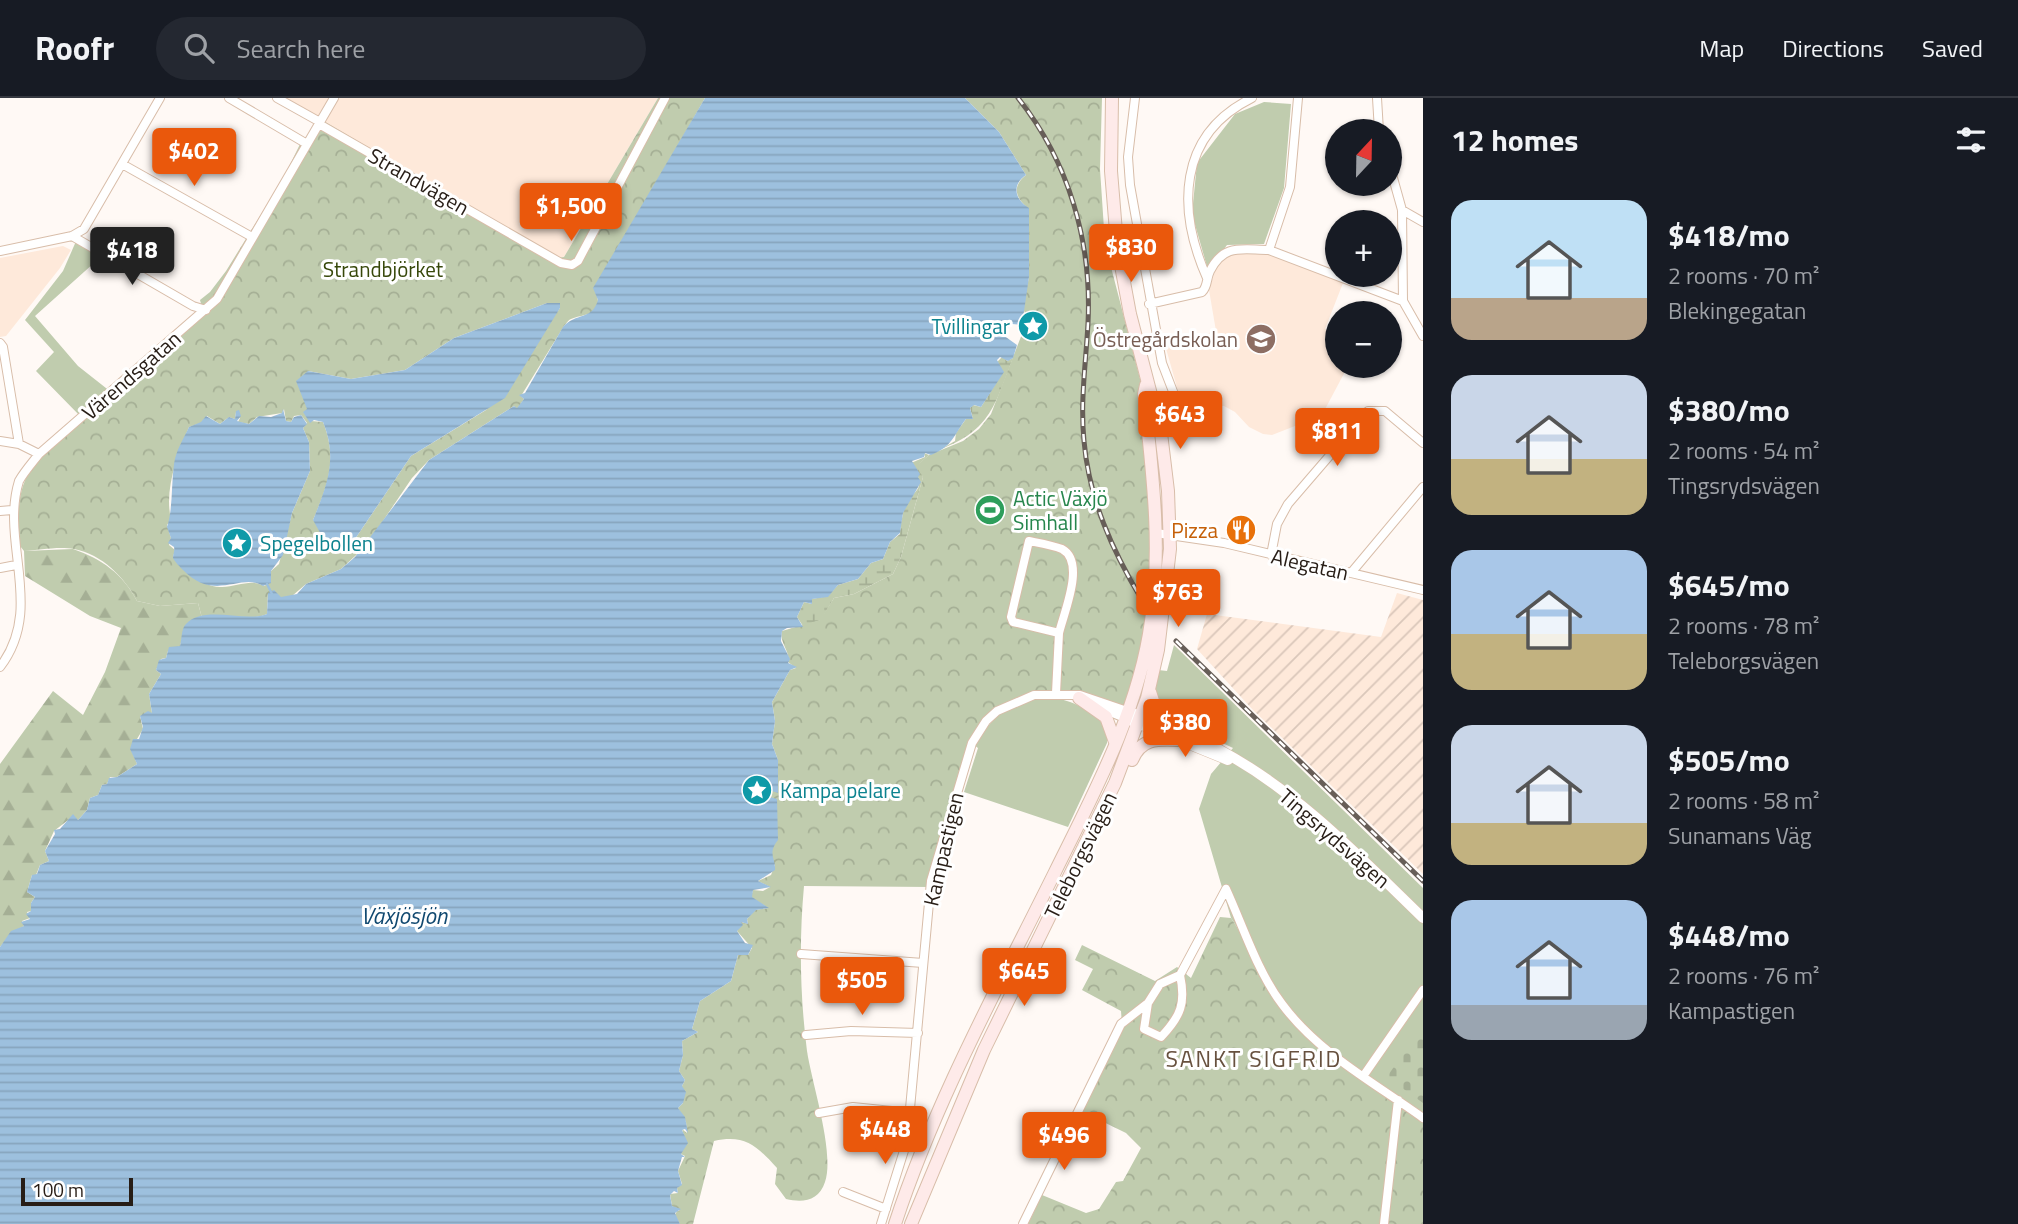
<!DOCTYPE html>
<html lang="en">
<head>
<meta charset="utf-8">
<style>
	body { margin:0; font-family:"Titillium Web",sans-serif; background:#242831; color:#f1f3f6; height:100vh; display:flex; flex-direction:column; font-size:26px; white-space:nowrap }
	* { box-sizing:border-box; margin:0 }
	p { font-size:23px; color:#9ea1a6 }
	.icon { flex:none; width:38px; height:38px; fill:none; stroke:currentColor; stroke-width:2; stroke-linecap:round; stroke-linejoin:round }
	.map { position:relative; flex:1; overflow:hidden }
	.panel { display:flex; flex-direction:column; background:#171b24; width:595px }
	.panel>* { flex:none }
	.needle { width:46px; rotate:22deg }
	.fabs { position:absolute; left:1325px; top:21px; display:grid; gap:14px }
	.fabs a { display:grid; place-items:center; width:77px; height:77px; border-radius:50%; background:#171b24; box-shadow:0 2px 5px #0004; font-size:35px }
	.scale { position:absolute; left:21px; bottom:18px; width:112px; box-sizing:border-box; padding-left:7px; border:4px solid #271d16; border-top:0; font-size:19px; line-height:24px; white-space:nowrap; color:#271d16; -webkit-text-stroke:5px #fff; paint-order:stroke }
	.price { position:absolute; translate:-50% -60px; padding:0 16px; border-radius:7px; background:#ea580c; color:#fff; font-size:23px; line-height:46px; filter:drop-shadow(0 2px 4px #0008) }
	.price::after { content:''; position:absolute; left:50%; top:42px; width:21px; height:16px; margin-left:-10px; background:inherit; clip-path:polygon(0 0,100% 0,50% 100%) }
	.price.active { background:#222; color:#fff }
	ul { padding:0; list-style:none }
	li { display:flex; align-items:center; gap:21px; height:175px; padding:0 28px }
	li span { display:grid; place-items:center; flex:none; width:196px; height:140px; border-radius:21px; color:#555 }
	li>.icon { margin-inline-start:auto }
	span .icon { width:84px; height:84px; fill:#fffc; stroke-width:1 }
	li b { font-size:30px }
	h2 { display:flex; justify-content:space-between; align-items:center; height:84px; padding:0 28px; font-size:30px }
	header { display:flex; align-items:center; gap:42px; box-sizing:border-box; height:98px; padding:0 35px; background:#171b24; border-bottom:2px solid #363941 }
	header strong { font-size:33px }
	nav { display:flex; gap:38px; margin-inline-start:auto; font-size:24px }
	.search { width:490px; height:63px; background:#242831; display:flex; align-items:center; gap:18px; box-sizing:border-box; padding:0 24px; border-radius:38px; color:#9ea1a6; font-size:26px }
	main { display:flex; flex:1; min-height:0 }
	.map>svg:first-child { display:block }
</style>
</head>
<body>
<header>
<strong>Roofr</strong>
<div class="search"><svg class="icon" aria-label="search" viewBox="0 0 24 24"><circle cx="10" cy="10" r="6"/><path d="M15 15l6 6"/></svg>Search here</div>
<nav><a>Map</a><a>Directions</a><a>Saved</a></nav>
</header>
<main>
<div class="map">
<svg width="1423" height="1126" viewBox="0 0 1423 1126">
	<defs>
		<pattern id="industrial-furrows" width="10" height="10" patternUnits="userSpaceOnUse" patternTransform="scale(1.75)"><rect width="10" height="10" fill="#fee9da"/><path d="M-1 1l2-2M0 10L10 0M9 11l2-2" fill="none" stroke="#dac7ba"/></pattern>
		<pattern id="forest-firs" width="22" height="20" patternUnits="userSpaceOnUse" patternTransform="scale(1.75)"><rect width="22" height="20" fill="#c0ccae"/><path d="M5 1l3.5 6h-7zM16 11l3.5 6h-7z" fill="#a5af95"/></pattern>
		<pattern id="wetland-marsh" width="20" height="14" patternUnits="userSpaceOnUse" patternTransform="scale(1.75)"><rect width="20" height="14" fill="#c0ccae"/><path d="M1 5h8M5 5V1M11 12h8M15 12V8" fill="none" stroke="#a5af95"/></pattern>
		<pattern id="cemetery-stones" width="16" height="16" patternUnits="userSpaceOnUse" patternTransform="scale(1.75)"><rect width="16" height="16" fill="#c0ccae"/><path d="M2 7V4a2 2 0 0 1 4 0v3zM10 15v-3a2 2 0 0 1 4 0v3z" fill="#a5af95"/></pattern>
		<pattern id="park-crowns" width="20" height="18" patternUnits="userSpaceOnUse" patternTransform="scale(1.75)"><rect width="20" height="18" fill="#c0ccae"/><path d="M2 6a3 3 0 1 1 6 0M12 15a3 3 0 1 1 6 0" fill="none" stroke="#a5af95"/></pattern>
		<pattern id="water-rules" width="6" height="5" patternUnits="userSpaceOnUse" patternTransform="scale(1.75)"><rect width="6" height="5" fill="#9dc0de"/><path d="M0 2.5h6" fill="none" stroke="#87a5be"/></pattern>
	</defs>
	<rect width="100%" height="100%" fill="#fff9f5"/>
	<path fill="#fee9da" d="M284,0H658L564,159L556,160Z
		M63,148L71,152L60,170L6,238L0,239V160Z
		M1241,152L1266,155L1343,185L1325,231L1337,236V268H1348L1314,332L1295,328L1272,337L1263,336L1249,329L1235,314L1224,308L1192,307L1180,300L1165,247L1216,233L1209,192L1217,166L1228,156Z"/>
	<path fill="url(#industrial-furrows)" d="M1397,495L1423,502V776L1252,611L1197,551L1207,516L1381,539Z"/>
	<path fill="#c0ccae" d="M1264,4L1291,6L1284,90L1264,146L1227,147L1208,172L1192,116L1197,65L1235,16Z
		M77,141L104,156L35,218L78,268L111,294L81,319L36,273L54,254L25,222L63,173Z
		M1174,547L1423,790V1020L1340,962L1283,908L1260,865L1231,820L1199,711L1211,676L1233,650L1167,619L1155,610L1153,590L1158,572L1167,573Z
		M1050,599C1074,603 1092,612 1107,631V645L1068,729L964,694L978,650L974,647C995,615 1011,603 1050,599Z"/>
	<path fill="url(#forest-firs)" d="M73,451C102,461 123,476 137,503L160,508L198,505L202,520C184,523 185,533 180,548L168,553L166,560L161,561L156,572L161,576L149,596L152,615L140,618L143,631L131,651L137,666L117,679H110L107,686L102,687L98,697L90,700L87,712L78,722L72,719L54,733L45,753L49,763L40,767L36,777H32L27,794L35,799L31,805V813L27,814L30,820L22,823L24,828L11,835L0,849V666L53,593L83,617L105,574L121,530L90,518L25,478L24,453Z"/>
	<path fill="url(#wetland-marsh)" d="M1003,258L1007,263L1013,260C995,306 991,332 941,351L955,343L956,335L966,321H973L970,310L973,307L981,309L1003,274L997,264Z
		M924,355L929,357L919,366L923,379L901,459L893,476L854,496L834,500L821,522L803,528L797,519L804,504L812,506V501L828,498L838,487L858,481L871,465L883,461L890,444L900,436C900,430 902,421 903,415C909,388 931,398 911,365L925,359Z"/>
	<path fill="url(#cemetery-stones)" d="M1423,926V1005L1387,979Z"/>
	<path fill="url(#park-crowns)" fill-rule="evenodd" d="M658,0H705L595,193C606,218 585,215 571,221C568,222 566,226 564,228L521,298L524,301L517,311L514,308L429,362L412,380L366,448L341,471L306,486L292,498L282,500L268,495L267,516C246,525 224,513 202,520L198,505L160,508L137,503C125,480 102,456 74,451C59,448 39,452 24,453L20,448C17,404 17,387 44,351L203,213L200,202L210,194L226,173L283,81L301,44L322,22L556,160L564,159ZM547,205L560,210L486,312L411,358L353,444L313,422C328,387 338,361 323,324L311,323L306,306L308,273L351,281L405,272L454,240ZM284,311L286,323L291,324L294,318L301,317L307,325L303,330L309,344L310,373L292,415L279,466L271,473L270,485L264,488C251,480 235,490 220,489C200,488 186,472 173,459L175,452L169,447L171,440L167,427L171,421C164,393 177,357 189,329L201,325L207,318L220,326L229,319L235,321L236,314L240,320L238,324L249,326L257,319L282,315Z
		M965,0H1102L1100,71L1105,146L1144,296L1155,394L1151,524L1125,620L1079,600L1056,595L1009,606L977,634L931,789L804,788C799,843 800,898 807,953C812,986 835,1055 825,1084C819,1103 803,1105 786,1101L775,1086L777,1070C757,1048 745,1036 714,1043L693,1126H680L675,1117L677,1113H680L672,1108L670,1096L678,1095L677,1090L682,1086L678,1073L685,1058L681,1056L685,1042L682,1031L687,1035L686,1024L678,1010L683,1005L682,988L685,982L679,973L683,957L682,943L698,934L692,931L700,903L731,883L738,857H748L752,850L737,833L741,824L748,826L747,821L755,812L768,810L751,799L753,792L763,793L770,789L758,783L771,777L775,767L771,763L777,701C766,703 757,708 748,699V689L757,681L778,694V662L772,646L775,623L772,604L790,572L796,570L788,564C791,554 779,545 782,533L820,522L834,500L854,496L893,476L901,459L923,379L916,368L929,357L963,343L979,331L991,316L1027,223L1023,209L1029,179V111C1016,101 1011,89 1026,77L999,34Z
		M1220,819L1231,820L1260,865L1272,892L1310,938L1423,1020V1126H1028L1042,1097L1086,1115L1099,1111L1116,1084L1123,1083L1141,1050L1126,1035L1081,1013L1122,927L1121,913L1082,892L1093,871L1075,862L1082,847L1155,883L1177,869L1191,880Z"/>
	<path fill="url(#water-rules)" d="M705,0H965L999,34L1026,77C1011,87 1015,102 1029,110V179L1022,227L1012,226L1003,237L1017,247L1013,260L1008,263L1000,259L997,262L1004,274L981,309L974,307L970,310L973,321H966C953,338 953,348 931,357L925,355L924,359L912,363L920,376L918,379L921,384L903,415L900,435L890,444L883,461L871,465L858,481L838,487L828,499L812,501V506L804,504L797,519L803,529L787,530L782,533L781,543L790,561L788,565L797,569L790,572L772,604L775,623L772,646L778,662V695L769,692L766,684L757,681L748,690C747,700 751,705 762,705L770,699L777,701L778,742C767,756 776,761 775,772L758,783L771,789L753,792L752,799L769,810L756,812L747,821L748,826L741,824L743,827L737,833L745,845L753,847L748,857H738L731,883L700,903L692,931L698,934L682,943L683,957L679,973L685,982L682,988L686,994L683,1005L678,1010L685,1019L688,1035L685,1031L682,1032L688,1045L681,1056L685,1059H682L678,1073L682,1087L677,1090L678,1095L674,1093L670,1097L672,1108L681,1111L675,1115L680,1126H0V849L11,833L24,828L21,824L30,821L26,816L31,813V805L35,799L27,794L32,777L37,776L40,767L49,763L45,753L55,736L54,732L60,731L73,716L78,722L87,712L90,700L98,697L102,687L107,686L109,680L117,679L137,666L130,651L133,641H139L143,629L140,618L148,613L152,615L149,596L161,576L156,572L159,562L166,560L169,549L180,548C182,541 181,531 186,526C204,506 245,525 267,516L268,495L274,492L281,499L297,496L306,486L341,471L355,459L429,362L514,308L517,310L524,301L519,297L525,295L563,229C576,214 592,223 598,202L593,190Z
		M547,205H560V210L505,300L411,358L353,444L341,446L323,440L313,422C327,387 338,361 323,324L314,322L310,325L303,314L307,311L296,283L308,273L351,281L405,272L454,240Z
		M283,311L286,323L291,324L294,319L301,317L307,326L303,330L309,344L310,373L292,415L283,457L271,473V485L263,488C241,474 215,505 183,472C181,470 174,463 173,460C173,456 175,453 174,449L168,445L171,440L167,429C173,411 171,389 174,366C176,352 183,342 189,329L201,324L206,318L220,326L229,319L235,321L236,313L239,312L241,318L237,323L249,326L259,318L271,319L282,315Z"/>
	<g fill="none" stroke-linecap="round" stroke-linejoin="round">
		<path stroke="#9dc0de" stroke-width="2.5" d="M267,486L272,496"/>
		<g stroke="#d8bda9" stroke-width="10">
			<path id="minor" d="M229,0L307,46
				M277,0L320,24
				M1135,0L1128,59L1130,87L1162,265L1179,309L1217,314
				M1377,0L1379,33
				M319,26L561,165L572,167L578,163L665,0
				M122,66L252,139
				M1390,69L1402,112L1403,203L1423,238
				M1402,112L1423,124
				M72,138L193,208L206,212
				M1269,152L1403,203
				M0,153L72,138L84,131L160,0
				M1207,180C1177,112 1177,37 1252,0
				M1149,206L1202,194C1208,188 1206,181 1210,173C1224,145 1242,152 1269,152L1290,89L1298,0
				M0,245L3,249L19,346
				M0,343L19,346L39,356
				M0,413L12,412
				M1156,435L1224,445L1423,492
				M1271,457L1277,426L1288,406L1368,313H1385L1423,345
				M0,470L16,467
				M1351,475L1423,389
				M0,569C45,510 0,445 19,383C24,374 32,365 39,356L217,201L334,0
				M1056,595L1059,535L1013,524L1011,519L1029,443C1039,445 1052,447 1062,451C1086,464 1064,514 1059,535
				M1098,609L1125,620
				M1226,791C1243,828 1257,873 1282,906C1318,955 1375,985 1423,1020
				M801,856L923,865
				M1148,905L1144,931L1161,939C1181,918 1186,905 1180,877
				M806,937L851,933L918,935
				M1364,977L1423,892
				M819,1015L853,1009L911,1015
				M843,1094L886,1111
				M881,1126L907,1043L931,783L972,645L986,623L997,613L1034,597H1080L1127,613
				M1023,1126L1121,926L1148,905L1160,886L1180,877L1226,791
				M1384,1126L1398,1002"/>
		</g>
		<g stroke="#d8bda9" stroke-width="11">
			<path id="tertiary" d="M1135,616C1164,627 1193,637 1220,652C1298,694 1360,759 1423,820
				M1132,623L1228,662"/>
		</g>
		<g stroke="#d8bda9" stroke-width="14">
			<path id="secondary" d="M1150,594L1157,615L1189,638
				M1079,600L1106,619L1115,644
				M1132,662C1141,640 1157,641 1178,642
				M895,1126C935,1004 998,889 1055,774C1094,695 1139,612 1151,523C1162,447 1152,372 1144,296L1146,287
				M911,1126L984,952L1115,685L1147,600L1158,552L1170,451L1168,393L1161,335L1130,216L1117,146L1111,73L1112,0"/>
		</g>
		<use href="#minor" stroke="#fff" stroke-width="8"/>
		<use href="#tertiary" stroke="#fff" stroke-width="10"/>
		<use href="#secondary" stroke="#feeae9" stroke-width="12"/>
		<g stroke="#675e58" stroke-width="5">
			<path id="rail" d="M1018,0C1069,64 1092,144 1088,225C1086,264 1080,303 1084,343C1089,401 1112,452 1142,502
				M1176,543L1423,783"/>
		</g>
		<use href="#rail" stroke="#fff" stroke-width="2.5" stroke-dasharray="8" stroke-linecap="butt"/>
	</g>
	<defs>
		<g id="sight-disc" transform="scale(1.575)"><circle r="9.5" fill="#0f9aa8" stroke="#fff"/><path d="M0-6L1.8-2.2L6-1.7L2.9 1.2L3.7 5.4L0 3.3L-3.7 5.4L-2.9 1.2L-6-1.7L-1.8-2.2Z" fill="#fff"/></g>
		<g id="school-disc" transform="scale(1.575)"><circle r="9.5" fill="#8d6e63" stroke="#fff"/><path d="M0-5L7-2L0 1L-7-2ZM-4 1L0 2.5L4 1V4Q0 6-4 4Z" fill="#fff"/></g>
		<g id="stadium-disc" transform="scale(1.575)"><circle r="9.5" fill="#2e9e5b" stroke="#fff"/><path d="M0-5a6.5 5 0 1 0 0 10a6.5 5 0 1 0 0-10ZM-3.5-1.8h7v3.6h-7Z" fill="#fff"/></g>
		<g id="restaurant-disc" transform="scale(1.575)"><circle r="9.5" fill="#e8710a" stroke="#fff"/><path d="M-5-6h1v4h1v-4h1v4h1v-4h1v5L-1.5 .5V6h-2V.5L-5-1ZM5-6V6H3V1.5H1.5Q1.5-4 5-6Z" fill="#fff"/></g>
	</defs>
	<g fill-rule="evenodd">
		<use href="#sight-disc" x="1033" y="228"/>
		<use href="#school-disc" x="1261" y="241"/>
		<use href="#stadium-disc" x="990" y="412"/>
		<use href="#restaurant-disc" x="1241" y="432"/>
		<use href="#sight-disc" x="237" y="445"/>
		<use href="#sight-disc" x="757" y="692"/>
	</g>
	<g text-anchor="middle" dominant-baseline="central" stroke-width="6" stroke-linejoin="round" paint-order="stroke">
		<g font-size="21" fill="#271d16" stroke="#fff">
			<text transform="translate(419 83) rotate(30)">Strandvägen</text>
			<text transform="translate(131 277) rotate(-41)">Värendsgatan</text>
			<text transform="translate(1310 466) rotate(13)">Alegatan</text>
			<text transform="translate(1335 740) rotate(41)">Tingsrydsvägen</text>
			<text transform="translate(943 751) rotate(-77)">Kampastigen</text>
			<text transform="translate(1080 757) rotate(-64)">Teleborgsvägen</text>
		</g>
		<g font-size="21" fill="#37480a" stroke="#fff">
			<text x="383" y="171">Strandbjörket</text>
		</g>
		<g font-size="21" fill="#0d838f" stroke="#fff" text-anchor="start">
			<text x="1010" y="228" text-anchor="end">Tvillingar</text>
			<text x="260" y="445">Spegelbollen</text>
			<text x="780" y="692">Kampa pelare</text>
		</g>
		<g font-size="21" fill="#785e54" stroke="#fff" text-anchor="end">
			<text x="1238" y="241">Östregårdskolan</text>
		</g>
		<g font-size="21" fill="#27864d" stroke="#fff" text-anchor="start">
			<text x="1013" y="400">Actic Växjö<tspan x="1013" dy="24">Simhall</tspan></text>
		</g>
		<g font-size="21" fill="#c56008" stroke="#fff" text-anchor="end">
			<text x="1218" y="432">Pizza</text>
		</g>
		<g font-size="23" font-style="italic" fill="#114970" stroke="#fff">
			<text x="404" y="817">Växjösjön</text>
		</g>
		<g font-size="23" letter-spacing="2" fill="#67513f" stroke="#fff">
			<text x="1254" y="960">SANKT SIGFRID</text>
		</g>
	</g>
</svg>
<div class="fabs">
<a><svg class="needle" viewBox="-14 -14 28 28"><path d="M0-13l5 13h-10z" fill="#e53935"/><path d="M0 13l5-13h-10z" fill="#9ea1a6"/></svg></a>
<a>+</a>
<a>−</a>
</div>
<div class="scale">100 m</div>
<b class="price" style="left:194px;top:90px">$402</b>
<b class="price" style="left:571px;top:145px">$1,500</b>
<b class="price" style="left:1131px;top:186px">$830</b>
<b class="price active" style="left:132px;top:189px">$418</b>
<b class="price" style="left:1180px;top:353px">$643</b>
<b class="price" style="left:1337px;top:370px">$811</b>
<b class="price" style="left:1178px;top:531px">$763</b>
<b class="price" style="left:1185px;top:661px">$380</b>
<b class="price" style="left:1024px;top:910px">$645</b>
<b class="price" style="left:862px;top:919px">$505</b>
<b class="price" style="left:885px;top:1068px">$448</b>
<b class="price" style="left:1064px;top:1074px">$496</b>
</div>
<section class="panel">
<h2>12 homes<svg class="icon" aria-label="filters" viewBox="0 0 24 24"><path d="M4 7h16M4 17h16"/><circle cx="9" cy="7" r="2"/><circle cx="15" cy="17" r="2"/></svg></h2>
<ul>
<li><span style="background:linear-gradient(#bfe0f5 70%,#b9a48a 0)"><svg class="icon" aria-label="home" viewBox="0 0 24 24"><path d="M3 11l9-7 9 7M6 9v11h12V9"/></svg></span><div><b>$418/mo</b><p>2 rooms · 70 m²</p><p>Blekingegatan</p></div></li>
<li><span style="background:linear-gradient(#c9d6e8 60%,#c2b280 0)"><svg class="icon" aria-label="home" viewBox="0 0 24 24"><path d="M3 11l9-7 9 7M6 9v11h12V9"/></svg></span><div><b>$380/mo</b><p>2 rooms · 54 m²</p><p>Tingsrydsvägen</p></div></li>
<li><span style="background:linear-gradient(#a9c7e8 60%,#c2b280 0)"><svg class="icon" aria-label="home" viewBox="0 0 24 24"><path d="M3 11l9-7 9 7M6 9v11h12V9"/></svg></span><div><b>$645/mo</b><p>2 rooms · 78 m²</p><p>Teleborgsvägen</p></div></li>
<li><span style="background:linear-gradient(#c9d6e8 70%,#c2b280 0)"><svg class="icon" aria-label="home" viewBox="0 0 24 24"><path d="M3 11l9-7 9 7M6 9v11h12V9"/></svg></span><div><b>$505/mo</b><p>2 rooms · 58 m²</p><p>Sunamans Väg</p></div></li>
<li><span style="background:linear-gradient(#a9c7e8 75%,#9aa5b1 0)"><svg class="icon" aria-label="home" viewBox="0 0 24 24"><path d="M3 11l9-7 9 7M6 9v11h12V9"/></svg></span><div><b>$448/mo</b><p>2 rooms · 76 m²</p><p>Kampastigen</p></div></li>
</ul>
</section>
</main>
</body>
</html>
